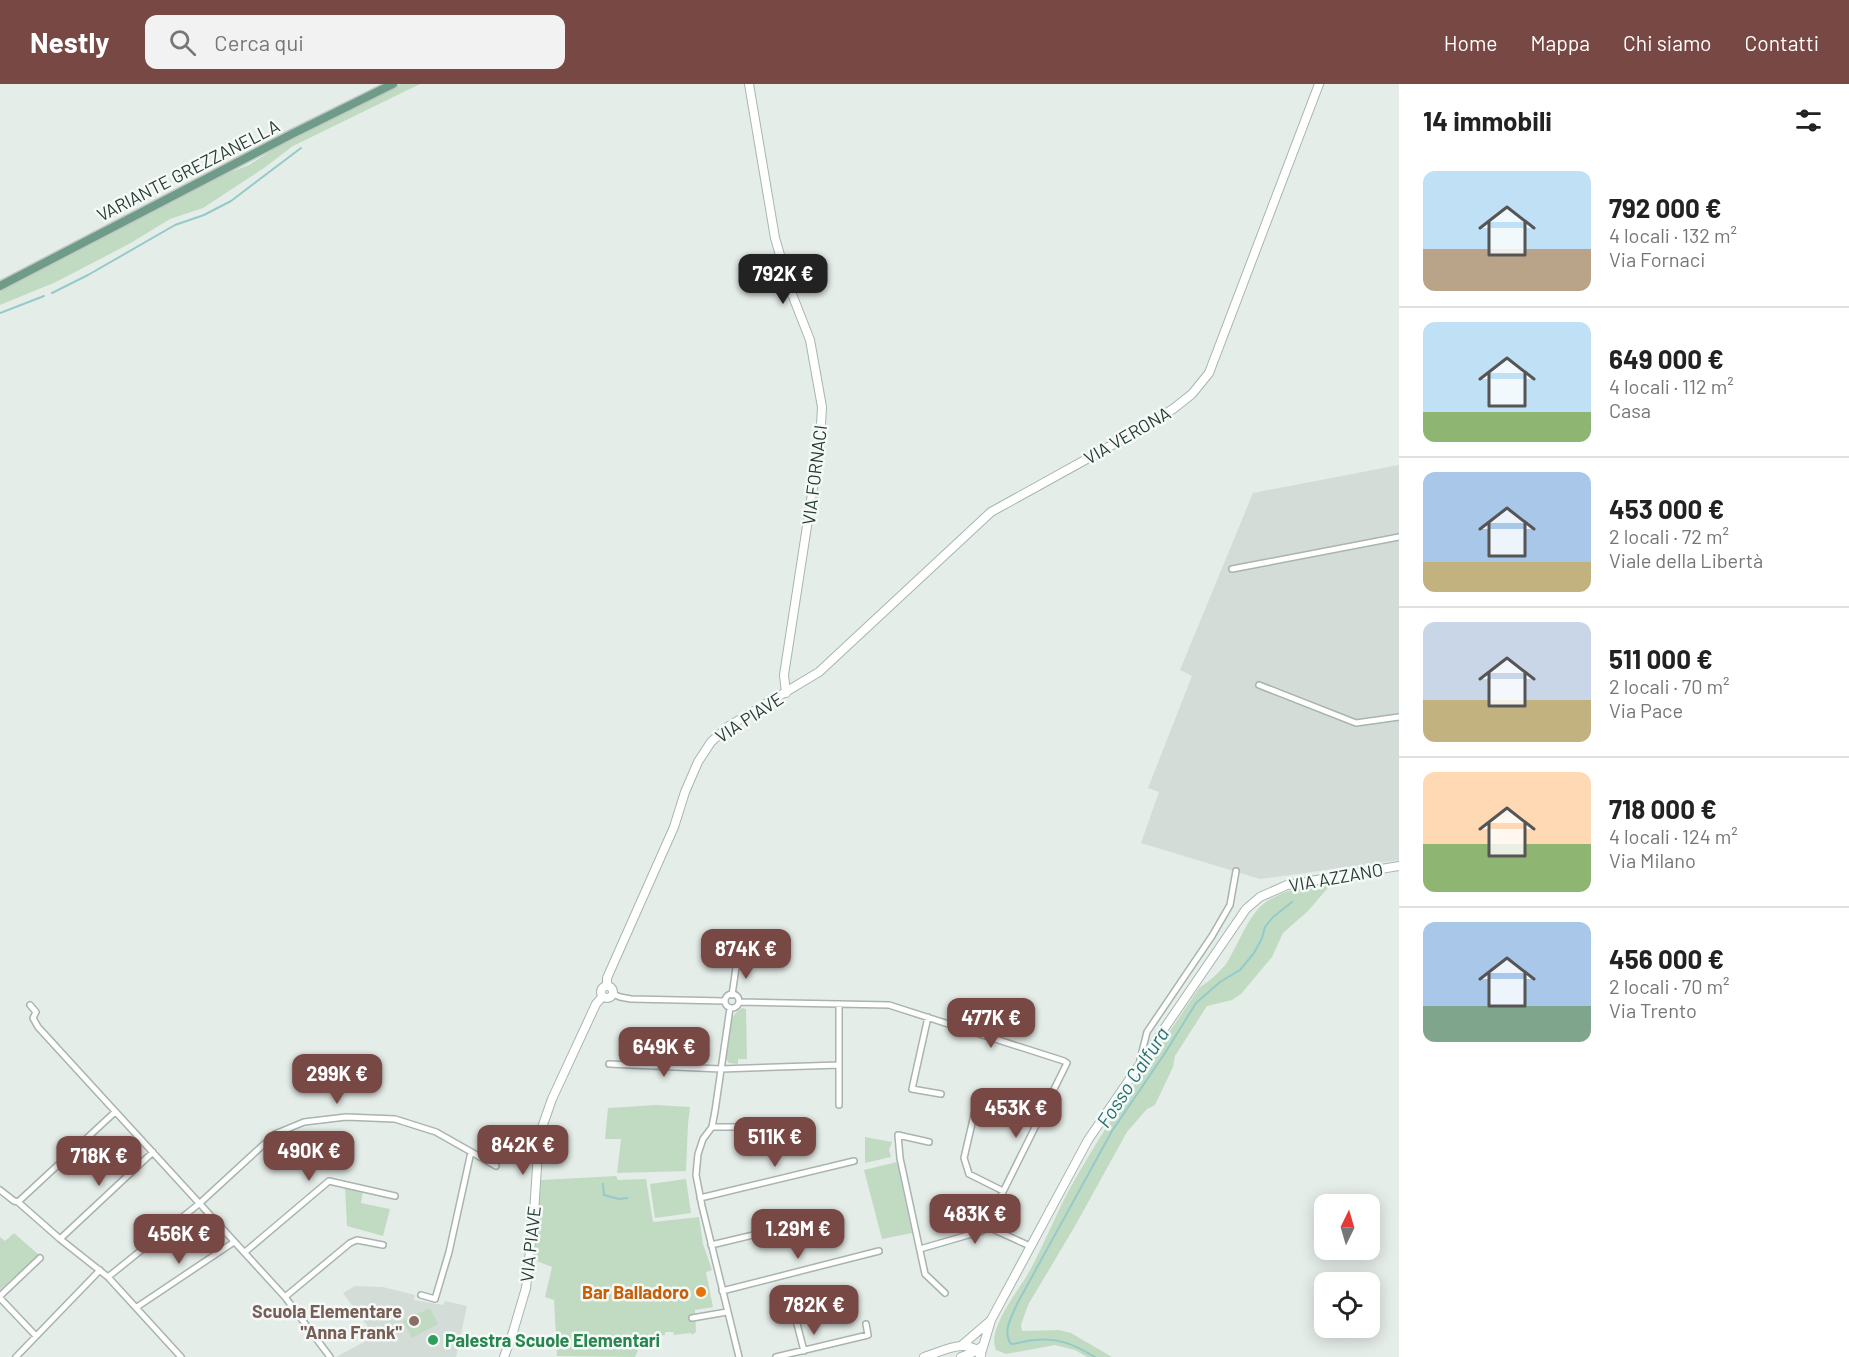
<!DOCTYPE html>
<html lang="it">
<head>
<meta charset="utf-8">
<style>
	body { margin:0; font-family:Barlow,sans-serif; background:#f2f2f2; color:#222; height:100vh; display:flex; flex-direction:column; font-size:22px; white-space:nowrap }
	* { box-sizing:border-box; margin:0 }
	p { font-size:20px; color:#767676 }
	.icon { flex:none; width:33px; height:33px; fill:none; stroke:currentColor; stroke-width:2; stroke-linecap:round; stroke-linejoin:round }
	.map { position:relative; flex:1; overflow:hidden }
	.panel { display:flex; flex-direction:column; background:#fff; width:450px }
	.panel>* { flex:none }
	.needle { width:39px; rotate:5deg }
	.buttons { position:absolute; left:1314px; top:1110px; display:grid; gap:12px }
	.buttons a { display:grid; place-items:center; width:66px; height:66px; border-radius:12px; background:#fff; box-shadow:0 3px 15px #0003; font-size:30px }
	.price { position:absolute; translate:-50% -51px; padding:0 14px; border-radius:12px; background:#784844; color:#fff; font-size:20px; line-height:39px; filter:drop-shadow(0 2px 3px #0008) }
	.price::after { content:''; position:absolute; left:50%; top:36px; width:18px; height:14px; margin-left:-9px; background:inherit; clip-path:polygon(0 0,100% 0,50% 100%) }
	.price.on { background:#222; color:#fff }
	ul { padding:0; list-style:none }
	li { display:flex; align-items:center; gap:18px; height:150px; padding:0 24px }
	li+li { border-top:2px solid #e0e0e0 }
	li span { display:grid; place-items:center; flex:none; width:168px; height:120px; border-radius:12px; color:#555 }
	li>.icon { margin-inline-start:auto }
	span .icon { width:72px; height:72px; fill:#fffc; stroke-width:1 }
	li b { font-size:26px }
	h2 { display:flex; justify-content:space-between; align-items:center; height:72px; padding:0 24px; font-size:26px }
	header { display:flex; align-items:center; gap:36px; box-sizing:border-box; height:84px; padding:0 30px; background:#784844; color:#fff }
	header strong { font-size:28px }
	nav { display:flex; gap:33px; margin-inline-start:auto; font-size:21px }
	.search { width:420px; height:54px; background:#f2f2f2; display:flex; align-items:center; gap:15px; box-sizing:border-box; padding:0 21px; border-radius:12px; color:#767676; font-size:22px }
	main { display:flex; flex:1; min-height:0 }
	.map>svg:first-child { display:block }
</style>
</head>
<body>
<header>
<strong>Nestly</strong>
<div class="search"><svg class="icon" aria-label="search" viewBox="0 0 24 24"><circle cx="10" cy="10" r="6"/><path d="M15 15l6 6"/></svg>Cerca qui</div>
<nav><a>Home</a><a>Mappa</a><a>Chi siamo</a><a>Contatti</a></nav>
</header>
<main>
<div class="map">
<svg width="1399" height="1273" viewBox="0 0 1399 1273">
	<rect width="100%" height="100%" fill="#e5ede8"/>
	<path fill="#d3dcd7" d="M1399,381V776L1260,795L1141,759L1159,708L1148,704L1192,592L1180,586L1253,409Z
		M355,1202L383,1203L415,1211L414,1216L443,1221L445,1217L467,1222L456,1273H336L375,1252L343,1209Z"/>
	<path fill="#c1dbc3" d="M401,0H420L293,62L264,84L203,124L170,135L129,160L56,198L0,221V208L26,193L218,93L249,81L287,57Z
		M1332,799L1308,827L1283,849L1272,873L1241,910L1232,916L1207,922L1175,972L1173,983L1155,1021L1147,1025L1127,1048L1075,1142L1028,1221L1021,1241L1022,1247L1059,1246L1071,1249L1112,1273H1087L1075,1266L1055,1261L1006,1270L996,1266C986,1246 1019,1206 1029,1188C1045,1159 1057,1127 1074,1097C1112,1031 1156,968 1199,904C1208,898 1219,889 1226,880C1238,862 1248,830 1266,818C1286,804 1308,802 1332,799Z
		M742,924L746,925L747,975H738V980L729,979L725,973C728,957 726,932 742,924Z
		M656,1021L690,1023L688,1040L686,1087L617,1089L621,1055H605L608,1024Z
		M865,1053L892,1058L889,1066L891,1073L865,1079Z
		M897,1078L912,1149L882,1155L864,1086Z
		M616,1092L618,1096L646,1095L653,1138L699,1133L703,1160L712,1186L706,1188L713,1223L695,1226L696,1248L692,1251L691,1249L674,1251L673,1248H665V1251L643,1255L635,1273L557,1272L554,1216L545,1213L552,1183L534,1176L541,1096Z
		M686,1095L691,1129L655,1134L650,1100Z
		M345,1103L363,1107L361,1119L390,1125L383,1152L347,1142Z
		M14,1149L39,1171L0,1206V1153L5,1157Z
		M430,1224L438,1240L412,1254L403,1237Z"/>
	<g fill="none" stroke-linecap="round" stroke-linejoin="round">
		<path stroke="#94cac9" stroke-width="2" d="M52,209L88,191L175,141L204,131L231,117L301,64
			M0,229L44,212
			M603,1100L604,1111L619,1115L627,1114
			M1095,1273C1075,1261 1058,1253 1035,1256C1026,1256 1019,1260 1011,1260C1002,1247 1012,1232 1017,1220L1112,1047L1165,969L1196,919L1220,898L1240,886L1254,869L1262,854L1265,843L1273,833L1292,818"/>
		<g stroke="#a8b4ae" stroke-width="8">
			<path id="street" d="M1232,485L1399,453
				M1259,601L1356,639L1399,633
				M613,910L620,913L631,915L725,917
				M725 917a7 7 0 1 1 14 0a7 7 0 1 1-14 0Z
				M732,911L737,877
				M739,918L889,921L1064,977L1067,979L986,1142
				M30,921L36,928L33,934L38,943L285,1213L330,1273
				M730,924L715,1027L712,1043L703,1055L698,1070L696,1091L702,1122L739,1273
				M928,933L912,1005L941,1010
				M1140,976L1147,948L1212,852L1230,821L1236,787
				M609,980L721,985L839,981
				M977,1018L964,1074L969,1090L1003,1107
				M839,1021V920
				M712,1043H796L801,1058
				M929,1058L898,1051L900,1074L925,1190L945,1209
				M0,1106L14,1117L18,1118L60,1155L108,1193L181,1273
				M700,1114L854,1077
				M18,1118L115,1028
				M60,1155L153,1068
				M711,1161L787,1143
				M920,1165L982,1147L986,1142L1030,1162
				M245,1168L329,1097L395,1112
				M108,1193L200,1119L275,1050L304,1038L346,1033L395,1035L436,1048L496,1082
				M722,1207L879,1167
				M421,1211L435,1215L449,1168L471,1068
				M0,1212L40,1174
				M285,1213L350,1159L357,1156L383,1161
				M0,1214L36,1252
				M137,1223L234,1158
				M692,1234L727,1228
				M797,1240L804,1267
				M16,1273L100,1186
				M776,1273L868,1251L866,1240"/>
		</g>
		<g stroke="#a5b7ae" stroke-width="10">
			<path id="secondary" d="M749,0L775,154L790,205L810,256L822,323L820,358L784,591L786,609
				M601 908a6 6 0 1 1 12 0a6 6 0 1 1-12 0Z
				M607,902V894L674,743L685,708L698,678L711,658L729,642L819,588L991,428L1132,350L1173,325L1192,310L1209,289L1319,0
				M961,1262L990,1237
				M504,1273L513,1248L526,1204L534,1129L539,1052L552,1015L596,920L602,913
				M924,1273C941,1268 969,1252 981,1271
				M961,1273L974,1268L981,1263
				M980,1273L991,1236L1088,1056L1246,825L1260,813L1287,801L1399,782"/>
		</g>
		<g stroke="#c2c8c6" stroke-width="11">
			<path id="primary" d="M0,202L292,50L393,0"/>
		</g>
		<use href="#street" stroke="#fff" stroke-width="5"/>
		<use href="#secondary" stroke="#fff" stroke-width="8"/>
		<use href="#primary" stroke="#6f9c89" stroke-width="8"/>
	</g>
	<circle fill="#e8710a" stroke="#f5f9f7" stroke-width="2" cx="701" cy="1208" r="6"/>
	<circle fill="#8d6e63" stroke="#f5f9f7" stroke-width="2" cx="414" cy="1237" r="6"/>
	<circle fill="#2e9e5b" stroke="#f5f9f7" stroke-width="2" cx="433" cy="1256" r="6"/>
	<g text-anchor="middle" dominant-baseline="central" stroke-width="5" stroke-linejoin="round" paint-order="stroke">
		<g font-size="18" fill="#263c32" stroke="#f5f9f7">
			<text transform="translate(188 86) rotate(-27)">VARIANTE GREZZANELLA</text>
			<text transform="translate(1127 351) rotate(-30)">VIA VERONA</text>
			<text transform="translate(814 391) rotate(-83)">VIA FORNACI</text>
			<text transform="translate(749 633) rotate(-33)">VIA PIAVE</text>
			<text transform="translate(1336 793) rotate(-10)">VIA AZZANO</text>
			<text transform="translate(530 1160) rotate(-84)">VIA PIAVE</text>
		</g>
		<g font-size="18" font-weight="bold" fill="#c56008" stroke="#f5f9f7" text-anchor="end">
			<text x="689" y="1208">Bar Balladoro</text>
		</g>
		<g font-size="18" font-weight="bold" fill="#785e54" stroke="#f5f9f7" text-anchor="end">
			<text x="402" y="1227">Scuola Elementare<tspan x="402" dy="21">"Anna Frank"</tspan></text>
		</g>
		<g font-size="18" font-weight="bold" fill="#27864d" stroke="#f5f9f7" text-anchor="start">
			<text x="445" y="1256">Palestra Scuole Elementari</text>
		</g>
		<g font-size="20" font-style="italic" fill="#277170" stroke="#f5f9f7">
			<text transform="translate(1132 993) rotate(-57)">Fosso Calfura</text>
		</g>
	</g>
</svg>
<div class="buttons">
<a><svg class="needle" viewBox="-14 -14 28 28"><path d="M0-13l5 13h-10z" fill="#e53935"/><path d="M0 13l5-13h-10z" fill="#767676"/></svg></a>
<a><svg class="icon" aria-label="locate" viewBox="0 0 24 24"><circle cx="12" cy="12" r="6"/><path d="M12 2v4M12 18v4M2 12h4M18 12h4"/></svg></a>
</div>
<b class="price on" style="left:783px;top:221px">792K €</b>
<b class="price" style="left:746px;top:896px">874K €</b>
<b class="price" style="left:991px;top:965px">477K €</b>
<b class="price" style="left:664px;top:994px">649K €</b>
<b class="price" style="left:337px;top:1021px">299K €</b>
<b class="price" style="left:1016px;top:1055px">453K €</b>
<b class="price" style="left:775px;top:1084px">511K €</b>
<b class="price" style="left:523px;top:1092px">842K €</b>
<b class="price" style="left:309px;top:1098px">490K €</b>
<b class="price" style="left:99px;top:1103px">718K €</b>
<b class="price" style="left:975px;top:1161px">483K €</b>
<b class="price" style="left:798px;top:1176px">1.29M €</b>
<b class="price" style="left:179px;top:1181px">456K €</b>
<b class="price" style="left:814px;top:1252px">782K €</b>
</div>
<section class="panel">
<h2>14 immobili<svg class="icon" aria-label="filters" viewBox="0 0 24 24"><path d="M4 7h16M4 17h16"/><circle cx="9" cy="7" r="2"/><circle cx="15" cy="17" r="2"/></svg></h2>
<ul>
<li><span style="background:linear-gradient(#bfe0f5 65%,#b9a48a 0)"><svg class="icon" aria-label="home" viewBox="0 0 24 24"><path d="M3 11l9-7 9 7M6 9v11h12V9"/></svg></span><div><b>792 000 €</b><p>4 locali · 132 m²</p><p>Via Fornaci</p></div></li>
<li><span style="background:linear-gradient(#bfe0f5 75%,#8fb573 0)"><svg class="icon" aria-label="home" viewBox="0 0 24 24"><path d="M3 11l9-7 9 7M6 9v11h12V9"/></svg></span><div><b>649 000 €</b><p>4 locali · 112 m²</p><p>Casa</p></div></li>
<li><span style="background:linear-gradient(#a9c7e8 75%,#c2b280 0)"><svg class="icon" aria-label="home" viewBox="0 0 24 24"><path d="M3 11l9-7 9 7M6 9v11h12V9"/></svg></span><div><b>453 000 €</b><p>2 locali · 72 m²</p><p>Viale della Libertà</p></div></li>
<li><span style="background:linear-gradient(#c9d6e8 65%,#c2b280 0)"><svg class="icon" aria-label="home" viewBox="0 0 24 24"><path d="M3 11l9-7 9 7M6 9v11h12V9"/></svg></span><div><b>511 000 €</b><p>2 locali · 70 m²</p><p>Via Pace</p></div></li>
<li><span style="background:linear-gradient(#ffd9b3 60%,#8fb573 0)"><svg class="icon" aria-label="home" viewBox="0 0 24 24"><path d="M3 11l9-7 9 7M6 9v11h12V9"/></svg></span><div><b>718 000 €</b><p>4 locali · 124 m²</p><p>Via Milano</p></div></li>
<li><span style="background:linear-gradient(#a9c7e8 70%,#7fa58c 0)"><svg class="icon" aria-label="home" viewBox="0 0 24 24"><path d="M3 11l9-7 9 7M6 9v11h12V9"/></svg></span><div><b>456 000 €</b><p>2 locali · 70 m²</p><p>Via Trento</p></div></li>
</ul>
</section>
</main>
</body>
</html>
